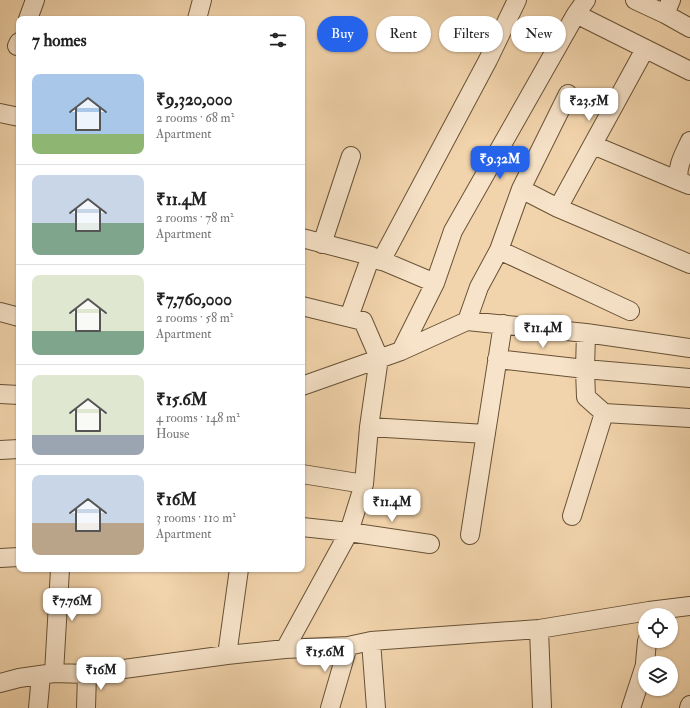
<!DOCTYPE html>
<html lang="en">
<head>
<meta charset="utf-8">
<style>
	body { margin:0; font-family:"IM FELL Double Pica",serif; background:#f2f2f2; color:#222; height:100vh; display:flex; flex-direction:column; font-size:15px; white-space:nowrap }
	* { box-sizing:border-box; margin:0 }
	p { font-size:13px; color:#767676 }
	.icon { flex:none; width:22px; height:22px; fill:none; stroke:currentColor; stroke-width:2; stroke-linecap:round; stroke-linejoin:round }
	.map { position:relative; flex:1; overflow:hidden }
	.sheet { position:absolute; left:16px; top:16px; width:289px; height:556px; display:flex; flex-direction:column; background:#fff; border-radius:8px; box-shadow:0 1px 3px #0004 }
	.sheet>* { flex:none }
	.hud { position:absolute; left:317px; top:16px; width:313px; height:36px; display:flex; gap:8px }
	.controls { position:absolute; left:638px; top:608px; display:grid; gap:8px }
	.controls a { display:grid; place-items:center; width:40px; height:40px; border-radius:50%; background:#fff; box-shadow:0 1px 3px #0004; font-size:20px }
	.price { position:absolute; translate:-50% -34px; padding:0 9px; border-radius:8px; background:#fff; color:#222; font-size:13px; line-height:26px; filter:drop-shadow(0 1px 2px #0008) }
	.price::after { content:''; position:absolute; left:50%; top:24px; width:12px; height:9px; margin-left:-6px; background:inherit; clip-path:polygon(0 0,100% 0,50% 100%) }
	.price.on { background:#2563eb; color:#fff }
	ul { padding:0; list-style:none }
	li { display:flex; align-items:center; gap:12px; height:100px; padding:0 16px }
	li+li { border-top:1px solid #e0e0e0 }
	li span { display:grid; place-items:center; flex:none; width:112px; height:80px; border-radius:8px; color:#555 }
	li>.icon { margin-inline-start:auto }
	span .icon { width:48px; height:48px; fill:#fffc; stroke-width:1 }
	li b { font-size:17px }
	h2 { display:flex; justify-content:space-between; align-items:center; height:48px; padding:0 16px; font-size:17px }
	.chip { padding:0 14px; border-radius:18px; background:#fff; box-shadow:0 1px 3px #0004; font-size:14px; line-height:36px }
	.chip.on { background:#2563eb; color:#fff }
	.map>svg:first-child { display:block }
</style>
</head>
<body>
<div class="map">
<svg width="690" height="708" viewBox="0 0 690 708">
	<rect width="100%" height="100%" fill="#f2d4ac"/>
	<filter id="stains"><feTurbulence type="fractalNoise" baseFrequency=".005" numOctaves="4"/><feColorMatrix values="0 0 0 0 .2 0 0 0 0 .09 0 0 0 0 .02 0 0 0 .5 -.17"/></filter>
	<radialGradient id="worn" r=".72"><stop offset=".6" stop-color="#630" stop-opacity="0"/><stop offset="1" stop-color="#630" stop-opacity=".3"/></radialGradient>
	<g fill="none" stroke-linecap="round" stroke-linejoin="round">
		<g stroke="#675236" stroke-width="20">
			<path id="minor" d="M635,0L665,14L671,0
				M576,14L690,71
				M665,14L690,28
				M28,19L35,0
				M197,19L202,0
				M17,46L19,42
				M0,113L19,117
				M593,145L679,181
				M689,185L679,181C676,167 684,154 690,141
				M521,189L558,208L690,264
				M558,208L645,49
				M302,238L371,256L435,283
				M322,244L351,156
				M499,250L630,311
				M381,261L488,60L517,0
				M0,312L19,317
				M349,317L371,256
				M467,321L479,287L499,250L521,189L568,94
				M401,351L435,283L453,231L576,14L586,0
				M497,359L585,369L690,378
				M302,386L401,351L467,321L586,333L690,348
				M0,394L19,395
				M604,413L690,418
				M369,427L486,434
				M0,450L19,449
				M302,474L364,484
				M572,516L604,413L586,397L585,369L586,333
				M302,527L349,532L430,544
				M470,535L503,324
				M0,558L19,557
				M539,629L542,708
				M371,641L376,708
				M285,649L349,532L364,484L369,427L379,358L363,321L302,306
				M227,655L239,569
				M645,663L647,641
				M54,673L60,569
				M0,683L19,678L54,673L87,674L227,655L285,649L348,646L371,641L539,629L649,611L690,606
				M38,708L41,675
				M86,708L87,674
				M330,708L348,646
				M631,708L645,665
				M689,708L690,705"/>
		</g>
		<use href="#minor" stroke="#f7e3c9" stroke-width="18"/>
	</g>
	<rect width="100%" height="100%" filter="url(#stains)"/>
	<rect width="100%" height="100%" fill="url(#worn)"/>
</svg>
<div class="controls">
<a><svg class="icon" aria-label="locate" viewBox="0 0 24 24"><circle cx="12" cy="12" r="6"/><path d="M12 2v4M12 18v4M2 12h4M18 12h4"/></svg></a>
<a><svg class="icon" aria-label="layers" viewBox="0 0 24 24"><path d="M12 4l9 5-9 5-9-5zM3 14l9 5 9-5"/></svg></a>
</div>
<b class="price" style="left:589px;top:122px">₹23.5M</b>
<b class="price on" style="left:500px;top:180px">₹9.32M</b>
<b class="price" style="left:543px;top:349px">₹11.4M</b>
<b class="price" style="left:392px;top:523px">₹11.4M</b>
<b class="price" style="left:72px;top:622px">₹7.76M</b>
<b class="price" style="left:325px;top:673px">₹15.6M</b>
<b class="price" style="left:101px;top:691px">₹16M</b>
<div class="hud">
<a class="chip on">Buy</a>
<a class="chip">Rent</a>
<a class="chip">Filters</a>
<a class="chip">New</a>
</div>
<section class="sheet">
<h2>7 homes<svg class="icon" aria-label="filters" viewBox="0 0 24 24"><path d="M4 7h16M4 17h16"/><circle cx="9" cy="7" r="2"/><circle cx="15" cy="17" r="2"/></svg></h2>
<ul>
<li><span style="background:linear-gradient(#a9c7e8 75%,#8fb573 0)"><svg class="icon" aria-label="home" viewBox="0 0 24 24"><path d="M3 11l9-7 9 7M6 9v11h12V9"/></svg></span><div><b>₹9,320,000</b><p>2 rooms · 68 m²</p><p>Apartment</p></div></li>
<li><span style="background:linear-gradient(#c9d6e8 60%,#7fa58c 0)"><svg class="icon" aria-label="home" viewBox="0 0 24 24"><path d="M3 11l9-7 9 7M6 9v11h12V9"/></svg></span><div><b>₹11.4M</b><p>2 rooms · 78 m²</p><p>Apartment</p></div></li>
<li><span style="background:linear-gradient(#dfe7d0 70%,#7fa58c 0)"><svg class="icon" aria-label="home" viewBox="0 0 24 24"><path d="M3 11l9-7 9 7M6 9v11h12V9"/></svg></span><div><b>₹7,760,000</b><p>2 rooms · 58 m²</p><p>Apartment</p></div></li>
<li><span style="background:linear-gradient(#dfe7d0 75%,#9aa5b1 0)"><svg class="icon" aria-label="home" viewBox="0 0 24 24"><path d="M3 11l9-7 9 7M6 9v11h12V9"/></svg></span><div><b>₹15.6M</b><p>4 rooms · 148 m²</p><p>House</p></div></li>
<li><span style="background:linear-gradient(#c9d6e8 60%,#b9a48a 0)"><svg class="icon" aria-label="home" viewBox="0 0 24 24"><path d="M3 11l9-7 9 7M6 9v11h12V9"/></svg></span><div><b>₹16M</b><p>3 rooms · 110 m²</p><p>Apartment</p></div></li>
</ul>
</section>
</div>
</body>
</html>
